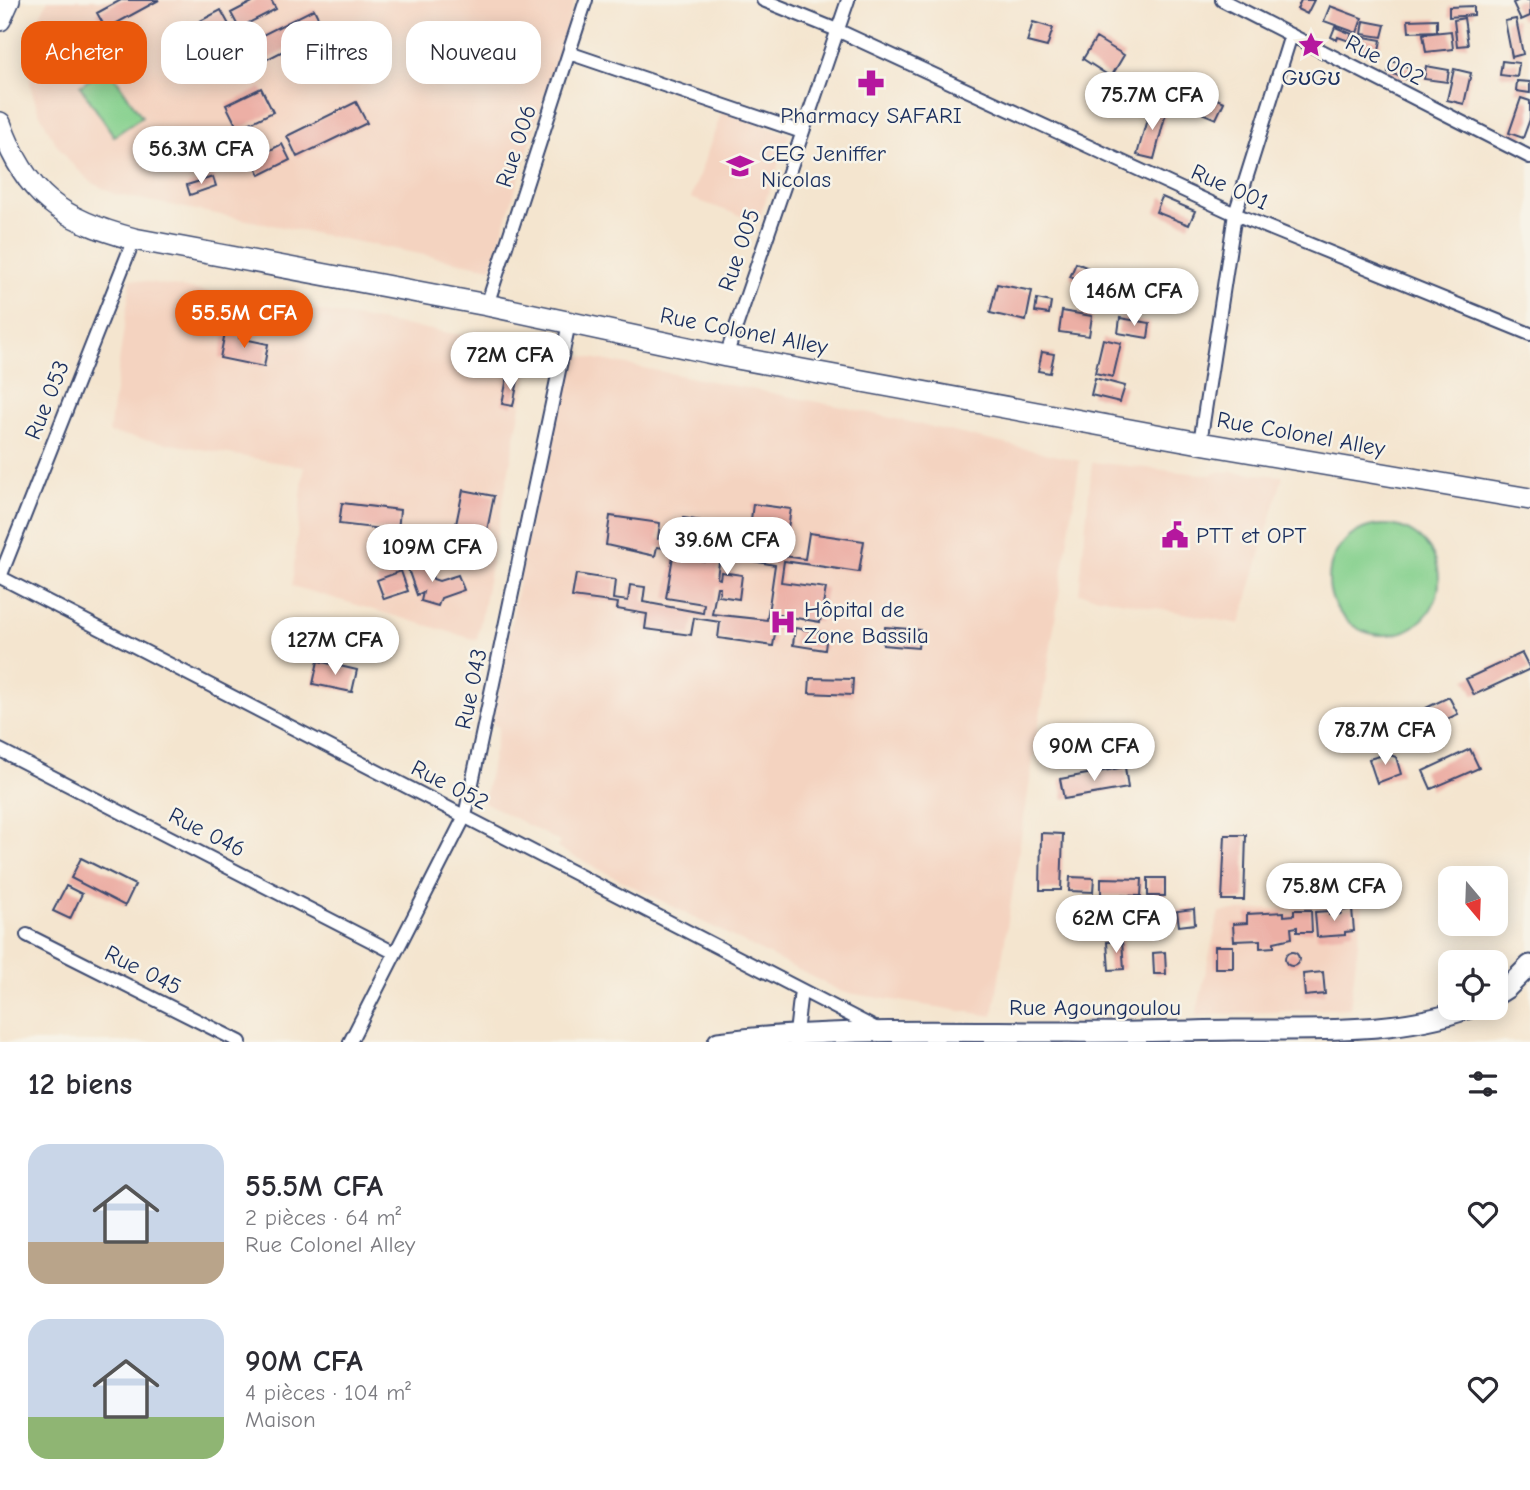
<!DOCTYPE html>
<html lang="fr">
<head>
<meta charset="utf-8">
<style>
	body { margin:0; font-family:"Comic Neue",sans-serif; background:#f2f2f3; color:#2b2b33; height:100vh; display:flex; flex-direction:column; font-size:26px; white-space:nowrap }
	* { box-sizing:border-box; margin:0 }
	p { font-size:23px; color:#7c7c81 }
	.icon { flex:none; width:38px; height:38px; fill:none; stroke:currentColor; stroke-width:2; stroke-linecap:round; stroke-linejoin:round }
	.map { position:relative; height:1042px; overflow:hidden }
	.side { display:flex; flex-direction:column; background:#fff; flex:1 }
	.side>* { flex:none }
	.banner { position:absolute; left:21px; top:21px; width:700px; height:63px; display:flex; gap:14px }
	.needle { width:46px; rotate:161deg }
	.controls { position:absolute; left:1438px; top:866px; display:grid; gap:14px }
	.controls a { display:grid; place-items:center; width:70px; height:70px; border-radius:14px; background:#fff; box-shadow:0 4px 18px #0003; font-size:35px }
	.price { position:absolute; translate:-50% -60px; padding:0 16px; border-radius:24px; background:#fff; color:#222; font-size:23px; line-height:46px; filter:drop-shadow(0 2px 4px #0008) }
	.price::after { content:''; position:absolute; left:50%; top:42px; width:21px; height:16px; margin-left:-10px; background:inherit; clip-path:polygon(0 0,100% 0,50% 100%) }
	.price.on { background:#ea580c; color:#fff }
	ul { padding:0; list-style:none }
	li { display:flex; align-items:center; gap:21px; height:175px; padding:0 28px }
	li span { display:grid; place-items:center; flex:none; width:196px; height:140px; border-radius:21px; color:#555 }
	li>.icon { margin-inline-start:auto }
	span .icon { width:84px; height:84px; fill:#fffc; stroke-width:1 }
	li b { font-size:30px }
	h2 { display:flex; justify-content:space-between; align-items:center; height:84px; padding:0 28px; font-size:30px }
	.tag { padding:0 24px; border-radius:21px; background:#fff; box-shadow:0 4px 18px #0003; font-size:24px; line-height:63px }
	.tag.on { background:#ea580c; color:#fff }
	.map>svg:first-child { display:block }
</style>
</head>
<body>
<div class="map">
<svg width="1530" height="1042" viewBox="0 0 1530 1042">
	<rect width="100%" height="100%" fill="#f7f3e8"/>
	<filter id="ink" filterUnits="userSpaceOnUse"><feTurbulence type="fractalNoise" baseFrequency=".0143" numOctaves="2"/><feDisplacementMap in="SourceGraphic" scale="14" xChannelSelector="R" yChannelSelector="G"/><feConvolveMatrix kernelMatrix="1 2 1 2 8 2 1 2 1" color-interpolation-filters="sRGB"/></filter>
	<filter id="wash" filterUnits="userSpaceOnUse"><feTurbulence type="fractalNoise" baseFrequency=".00686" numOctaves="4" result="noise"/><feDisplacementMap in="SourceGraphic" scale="28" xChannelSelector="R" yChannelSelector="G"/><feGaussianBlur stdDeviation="1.57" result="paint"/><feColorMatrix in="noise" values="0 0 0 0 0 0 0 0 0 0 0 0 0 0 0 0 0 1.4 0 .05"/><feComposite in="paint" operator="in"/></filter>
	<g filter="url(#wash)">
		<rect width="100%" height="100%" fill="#f4e5cf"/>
		<path fill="#f4d3c0" d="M48,0H575L491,268L114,194L91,182L71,163L53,139L38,110L31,88L27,57L28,39Z
			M722,111L789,134L758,222L691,198Z
			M131,279L532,347L477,640L292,586L304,467L109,433Z
			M566,353L848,408L1080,461L993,1016L842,992L557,848L560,842L484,802L499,727L492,724L530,521Z
			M1092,462L1209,475L1220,471L1283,476L1240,624L1079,593Z
			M1363,903L1350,1008L1196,1016L1219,912Z"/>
		<path fill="#85d08d" stroke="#508076" stroke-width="2" d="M108,67L142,117L114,136L80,86Z
			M1329 580a55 55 0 1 1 110 0a55 55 0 1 1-110 0Z"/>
		<g id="blocks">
			<path fill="#ecafa5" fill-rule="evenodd" d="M121,0H159L106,29L97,13Z
				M256,0H271L276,9L239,28L231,13Z
				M1301,0H1314L1307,14L1297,9Z
				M1519,0H1530V16L1521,20L1513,3Z
				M1330,6L1362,18L1357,33L1324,21Z
				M1474,6V15L1449,17V7Z
				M314,9L324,30L256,65L245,44Z
				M221,10L233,32L194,52L183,30Z
				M1464,18L1468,45L1457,46L1454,20Z
				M1437,19V31L1409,32L1408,20Z
				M1516,19L1523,54L1512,57L1505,21Z
				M1364,21L1385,25L1382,37L1362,34Z
				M1033,22L1053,28L1047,47L1027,42Z
				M1335,27L1352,34L1349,41L1338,37L1337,40L1331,37Z
				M1451,31L1453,49L1426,52L1423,34Z
				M1359,36L1381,40L1378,56L1356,53Z
				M1096,38L1124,55L1111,77L1083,59Z
				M1392,61L1411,68L1406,79L1388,72Z
				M1502,61L1519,63L1517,77L1500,75Z
				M1426,66L1449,70L1447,82L1424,79Z
				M1454,69L1471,73L1464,104L1447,100Z
				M1517,81L1530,82V93L1516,91Z
				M261,88L273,112L238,129L226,105Z
				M1204,94L1224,102L1216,119L1197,111Z
				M1521,98L1530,101V119L1523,138L1509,133Z
				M356,102L367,123L297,157L287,136Z
				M1151,105L1167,109L1154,159L1137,155Z
				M282,144L290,160L260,175L252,159Z
				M213,177L216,186L190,195L187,185Z
				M1162,197L1195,211L1189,225L1156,212Z
				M1076,263L1107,275L1101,289L1070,277Z
				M1127,274L1148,282L1143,296L1122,288Z
				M997,284L1032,291L1026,321L990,313Z
				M1037,299L1051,302L1049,314L1035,312Z
				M1062,311L1092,316L1089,336L1059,332Z
				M1120,318L1150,323L1148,338L1118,333Z
				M225,332L239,334V338L268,344L264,367L220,358Z
				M1103,339L1121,343L1113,377L1095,373Z
				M1042,352L1054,354L1050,373L1038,371Z
				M507,378L518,380L513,406L502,404Z
				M1095,378L1125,386L1120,402L1091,395Z
				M463,490L494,496L484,545L453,539Z
				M342,503L400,510L398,531L339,524Z
				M753,504L791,509L787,534L769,531L768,537L786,540L784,556L805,559L809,533L864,541L859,572L784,561L781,582L826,588L820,622L778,615L773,646L718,638L720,622L694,618L691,635L645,629L647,614L617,609L618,603L572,597L576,574L615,580L613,599L628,601L630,585L645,587L643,602L703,613L704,604L666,598L673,556L706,561L708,554L657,547L655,556L606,545L610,516L660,523L658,539L684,543L685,535H680L683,518L702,521L699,538L693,537L691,545L729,551L732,532L749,535ZM720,555L775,565L767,620L712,614L717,587H720L719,596L739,599L742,575L721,572L720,579L717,578Z
				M427,559L433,579L439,581L458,575L464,590L441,598L438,606L421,601L423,592L417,595L407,566Z
				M401,571L408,591L384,599L377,580Z
				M885,627L920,630L918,648L883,645Z
				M795,628L827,633L825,650L793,645Z
				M1522,653L1530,669L1474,695L1466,679Z
				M318,661L357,670L352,692L313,684Z
				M810,678L853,679L852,695L809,693Z
				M1449,697L1458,714L1398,742L1390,725Z
				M1470,749L1479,768L1431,789L1423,771Z
				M1387,754L1396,757L1401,774L1377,783L1369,759Z
				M1125,767L1128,788L1064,799L1060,779Z
				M1041,833L1063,834L1061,890H1040Z
				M1225,835H1246L1244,900H1222Z
				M81,858L135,885L125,906L71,878Z
				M1070,877L1094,878L1093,892L1069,891Z
				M1101,878L1142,879L1141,896L1101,895Z
				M1148,878H1165V896H1148Z
				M66,886L82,894L70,919L53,911Z
				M1194,909L1195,924L1179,926L1177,911Z
				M1352,909L1354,931L1345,932V935L1317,937L1315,912L1329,911V915L1341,914V911Z
				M1294,910H1311L1312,932H1297V927L1291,928L1292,938L1274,942V947L1260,948V940L1234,941L1233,924L1247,923V914L1284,912V916L1294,915Z
				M1122,941L1124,969L1109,970L1107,942Z
				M1215,946H1233V968H1215Z
				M1285 959a7 7 0 1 1 14 0a7 7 0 1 1-14 0Z
				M1165,952L1166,974H1154L1153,953Z
				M1323,972L1325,994L1305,996L1303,974Z"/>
		</g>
	</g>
	<g filter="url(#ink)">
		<use href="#blocks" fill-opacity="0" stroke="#3c4a6f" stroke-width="2"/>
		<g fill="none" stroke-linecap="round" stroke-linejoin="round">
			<g stroke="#3c4a6f" stroke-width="16">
				<path id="minor" d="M763,0L837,30L1235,214L1530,334
					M1222,0L1530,157
					M569,53L802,132
					M487,305L586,0
					M726,356L848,0
					M1200,443L1235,214L1291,35
					M0,577L877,1029
					M0,577L134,239
					M0,750L395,953
					M27,935L240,1042
					M350,1042L465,816L569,323
					M795,1042L801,990"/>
			</g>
			<g stroke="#3c4a6f" stroke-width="23">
				<path id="secondary" d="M1496,995L1507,988L1530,965
					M718,1042C834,1027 951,1032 1068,1032C1123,1033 1178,1031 1233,1030C1311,1029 1395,1035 1470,1008"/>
			</g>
			<g stroke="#3c4a6f" stroke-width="24">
				<path id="trunk" d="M0,20L9,0
					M0,123C26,196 60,219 134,239L487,305L726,356L1200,443L1530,499"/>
			</g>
			<use href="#minor" stroke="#fff" stroke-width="12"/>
			<use href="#secondary" stroke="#fff" stroke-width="19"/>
			<use href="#trunk" stroke="#fff" stroke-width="21"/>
		</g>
	</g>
	<defs>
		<g id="sight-bare" transform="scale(2.1)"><path d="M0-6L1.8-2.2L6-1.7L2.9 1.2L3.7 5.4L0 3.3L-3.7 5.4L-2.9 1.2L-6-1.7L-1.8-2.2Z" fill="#b5179e" stroke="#f7f3e8" stroke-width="2.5" paint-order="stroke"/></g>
		<g id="pharmacy-bare" transform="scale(2.1)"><path d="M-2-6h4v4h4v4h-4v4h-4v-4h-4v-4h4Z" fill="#b5179e" stroke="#f7f3e8" stroke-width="2.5" paint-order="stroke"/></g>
		<g id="school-bare" transform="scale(2.1)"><path d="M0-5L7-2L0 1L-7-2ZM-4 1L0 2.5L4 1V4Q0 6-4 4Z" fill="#b5179e" stroke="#f7f3e8" stroke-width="2.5" paint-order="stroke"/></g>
		<g id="civic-bare" transform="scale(2.1)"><path d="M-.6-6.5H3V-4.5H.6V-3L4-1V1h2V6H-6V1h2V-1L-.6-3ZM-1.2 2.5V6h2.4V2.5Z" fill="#b5179e" stroke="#f7f3e8" stroke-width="2.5" paint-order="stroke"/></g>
		<g id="hospital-bare" transform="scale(2.1)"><path d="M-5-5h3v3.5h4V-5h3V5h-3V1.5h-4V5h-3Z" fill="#b5179e" stroke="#f7f3e8" stroke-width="2.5" paint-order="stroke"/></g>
	</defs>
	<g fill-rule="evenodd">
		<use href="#sight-bare" x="1311" y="45"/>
		<use href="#pharmacy-bare" x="871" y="83"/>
		<use href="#school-bare" x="740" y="166"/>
		<use href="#civic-bare" x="1175" y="535"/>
		<use href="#hospital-bare" x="783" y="622"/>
	</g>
	<g text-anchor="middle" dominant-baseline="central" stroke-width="5" stroke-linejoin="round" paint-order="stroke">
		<g font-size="23" fill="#1b2f5e" stroke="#f7f3e8">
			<text transform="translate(1385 60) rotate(27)">Rue 002</text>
			<text transform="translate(516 146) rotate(-72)">Rue 006</text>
			<text transform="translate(1230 187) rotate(24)">Rue 001</text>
			<text transform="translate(739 250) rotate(-71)">Rue 005</text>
			<text transform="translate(744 331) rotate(11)">Rue Colonel Alley</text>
			<text transform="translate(47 400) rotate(-68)">Rue 053</text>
			<text transform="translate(1301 434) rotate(10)">Rue Colonel Alley</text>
			<text transform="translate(471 689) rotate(-78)">Rue 043</text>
			<text transform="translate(450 785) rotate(27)">Rue 052</text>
			<text transform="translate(207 832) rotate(27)">Rue 046</text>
			<text transform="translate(143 970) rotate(27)">Rue 045</text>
			<text x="1095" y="1007">Rue Agoungoulou</text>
		</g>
		<g font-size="23" fill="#1b2f5e" stroke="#f7f3e8" text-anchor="start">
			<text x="1311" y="77" text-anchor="middle">GʊGʊ</text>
			<text x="871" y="115" text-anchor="middle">Pharmacy SAFARI</text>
			<text x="761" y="153">CEG Jeniffer<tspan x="761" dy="26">Nicolas</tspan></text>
			<text x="1196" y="535">PTT et OPT</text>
			<text x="804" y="609">Hôpital de<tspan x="804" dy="26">Zone Bassila</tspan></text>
		</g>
	</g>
</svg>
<div class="controls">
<a><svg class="needle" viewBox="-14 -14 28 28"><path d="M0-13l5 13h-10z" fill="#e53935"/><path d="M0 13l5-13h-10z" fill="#7c7c81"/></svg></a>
<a><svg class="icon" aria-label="locate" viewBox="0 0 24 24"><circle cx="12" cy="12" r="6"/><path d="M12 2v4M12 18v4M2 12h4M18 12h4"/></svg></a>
</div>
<b class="price" style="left:1152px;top:132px">75.7M CFA</b>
<b class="price" style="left:201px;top:186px">56.3M CFA</b>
<b class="price" style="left:1134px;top:328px">146M CFA</b>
<b class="price on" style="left:244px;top:350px">55.5M CFA</b>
<b class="price" style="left:510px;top:392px">72M CFA</b>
<b class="price" style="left:727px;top:577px">39.6M CFA</b>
<b class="price" style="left:432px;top:584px">109M CFA</b>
<b class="price" style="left:335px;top:677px">127M CFA</b>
<b class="price" style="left:1385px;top:767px">78.7M CFA</b>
<b class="price" style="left:1094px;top:783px">90M CFA</b>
<b class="price" style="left:1334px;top:923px">75.8M CFA</b>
<b class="price" style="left:1116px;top:955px">62M CFA</b>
<div class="banner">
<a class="tag on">Acheter</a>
<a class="tag">Louer</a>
<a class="tag">Filtres</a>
<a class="tag">Nouveau</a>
</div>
</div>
<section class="side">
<h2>12 biens<svg class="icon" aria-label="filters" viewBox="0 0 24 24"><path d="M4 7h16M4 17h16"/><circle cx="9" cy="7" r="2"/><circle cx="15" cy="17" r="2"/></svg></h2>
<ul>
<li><span style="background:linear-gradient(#c9d6e8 70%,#b9a48a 0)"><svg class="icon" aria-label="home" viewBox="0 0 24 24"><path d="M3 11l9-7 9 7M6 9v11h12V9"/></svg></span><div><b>55.5M CFA</b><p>2 pièces · 64 m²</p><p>Rue Colonel Alley</p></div><svg class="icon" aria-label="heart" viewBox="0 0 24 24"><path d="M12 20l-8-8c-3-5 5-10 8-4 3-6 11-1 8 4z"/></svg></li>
<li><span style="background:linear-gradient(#c9d6e8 70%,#8fb573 0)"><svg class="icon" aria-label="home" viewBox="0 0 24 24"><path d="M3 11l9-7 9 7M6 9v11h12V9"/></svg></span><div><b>90M CFA</b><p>4 pièces · 104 m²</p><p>Maison</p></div><svg class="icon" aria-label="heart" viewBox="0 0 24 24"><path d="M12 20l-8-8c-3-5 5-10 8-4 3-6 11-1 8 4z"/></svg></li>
</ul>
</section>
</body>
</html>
